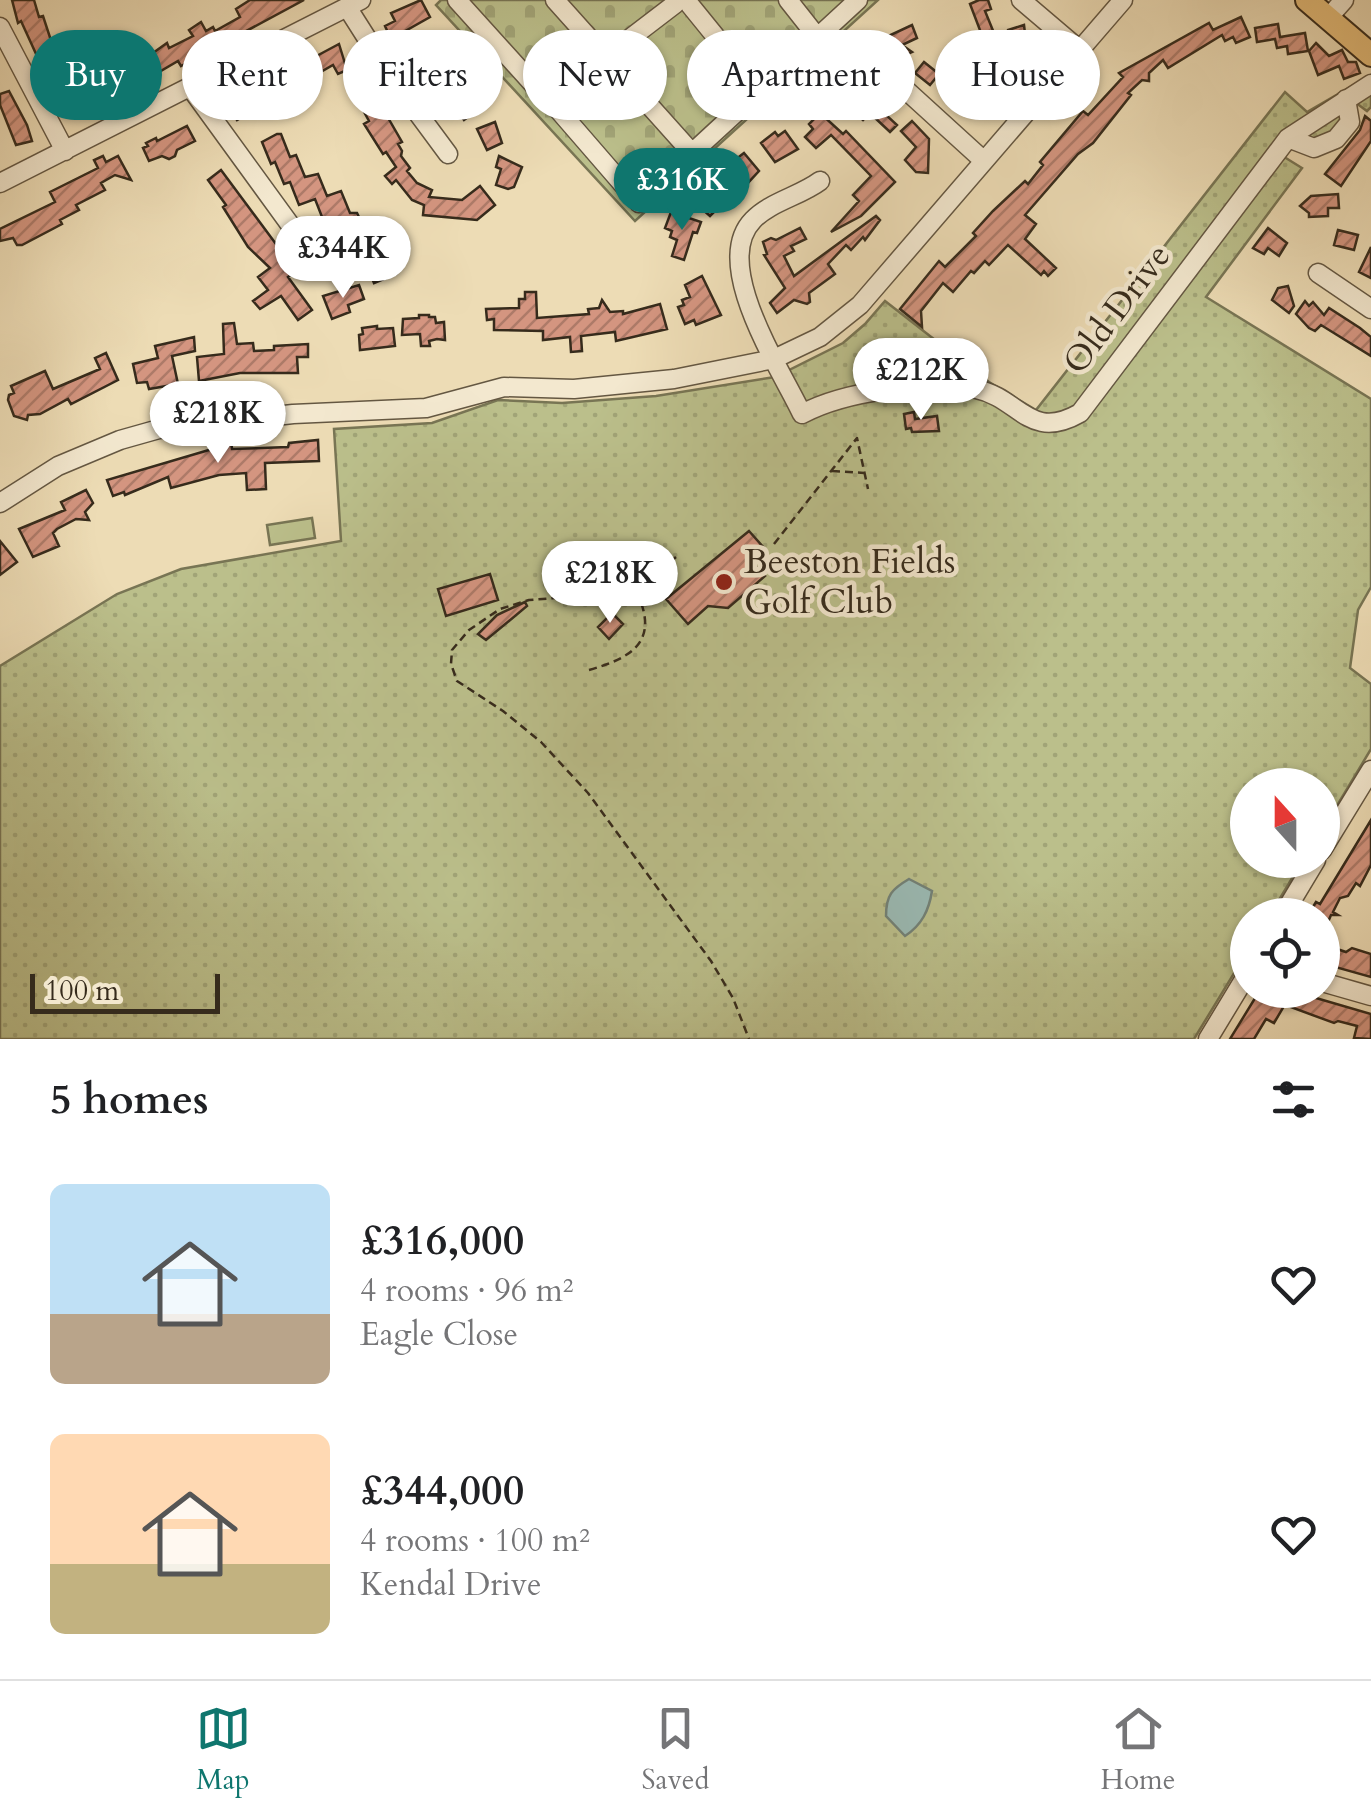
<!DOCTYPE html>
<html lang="en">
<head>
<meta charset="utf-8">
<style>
	body { margin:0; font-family:Cardo,serif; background:#f6f6f6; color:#202124; height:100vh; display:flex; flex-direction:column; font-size:38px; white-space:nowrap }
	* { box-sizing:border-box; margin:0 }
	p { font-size:32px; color:#757577 }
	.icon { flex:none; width:55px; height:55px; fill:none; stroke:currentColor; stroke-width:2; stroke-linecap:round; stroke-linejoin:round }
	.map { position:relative; height:1039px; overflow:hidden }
	.side { display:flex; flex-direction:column; background:#fff; flex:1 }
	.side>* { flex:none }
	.top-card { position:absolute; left:30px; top:30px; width:1312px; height:90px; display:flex; gap:20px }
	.needle { width:65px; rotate:339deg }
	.fabs { position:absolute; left:1230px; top:768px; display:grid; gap:20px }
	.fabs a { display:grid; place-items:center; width:110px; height:110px; border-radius:50%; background:#fff; box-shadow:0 2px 8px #0004; font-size:50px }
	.scale { position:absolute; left:30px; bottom:25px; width:190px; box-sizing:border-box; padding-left:10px; border:5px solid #362b1c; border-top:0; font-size:28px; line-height:35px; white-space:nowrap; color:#362b1c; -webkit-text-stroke:8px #f3e8cf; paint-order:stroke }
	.price { position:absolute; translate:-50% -85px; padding:0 22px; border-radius:35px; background:#fff; color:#222; font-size:32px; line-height:65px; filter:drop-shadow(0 2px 5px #0008) }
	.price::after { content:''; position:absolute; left:50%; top:60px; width:30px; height:22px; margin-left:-15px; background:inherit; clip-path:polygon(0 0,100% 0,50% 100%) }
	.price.selected { background:#0f766e; color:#fff }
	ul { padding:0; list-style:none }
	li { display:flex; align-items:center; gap:30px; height:250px; padding:0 50px }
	li span { display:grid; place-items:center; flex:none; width:280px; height:200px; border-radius:15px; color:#555 }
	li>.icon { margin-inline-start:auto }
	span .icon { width:120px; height:120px; fill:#fffc; stroke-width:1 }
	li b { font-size:42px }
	h2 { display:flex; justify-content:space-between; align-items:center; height:120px; padding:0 50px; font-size:42px }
	.chip { padding:0 35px; border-radius:45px; background:#fff; box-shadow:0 2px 8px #0004; font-size:35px; line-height:90px }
	.chip.selected { background:#0f766e; color:#fff }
	.tabs { display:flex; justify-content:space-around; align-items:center; height:140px; border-top:2px solid #e0e0e0; background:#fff; font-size:28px; color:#757577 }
	.tabs a { display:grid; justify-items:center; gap:5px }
	.tabs .selected { color:#0f766e }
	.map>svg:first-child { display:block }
</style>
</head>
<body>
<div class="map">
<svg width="1371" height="1039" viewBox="0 0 1371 1039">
	<defs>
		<pattern id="grass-dots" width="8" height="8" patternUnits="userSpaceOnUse" patternTransform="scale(2.5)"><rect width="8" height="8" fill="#bbbf8b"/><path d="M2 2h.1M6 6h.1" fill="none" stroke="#a1a477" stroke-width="1.8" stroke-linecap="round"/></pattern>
		<pattern id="cemetery-stones" width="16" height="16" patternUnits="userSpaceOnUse" patternTransform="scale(2.5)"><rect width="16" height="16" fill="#bbbf8b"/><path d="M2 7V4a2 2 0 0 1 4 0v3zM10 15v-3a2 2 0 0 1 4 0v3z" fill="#a1a477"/></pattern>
		<pattern id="building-hatch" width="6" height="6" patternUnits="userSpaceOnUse" patternTransform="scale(2.5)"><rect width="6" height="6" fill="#d49580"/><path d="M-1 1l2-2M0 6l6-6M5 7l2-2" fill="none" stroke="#ad7a68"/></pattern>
	</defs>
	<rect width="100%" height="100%" fill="#eddcb5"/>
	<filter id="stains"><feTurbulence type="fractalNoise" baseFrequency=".002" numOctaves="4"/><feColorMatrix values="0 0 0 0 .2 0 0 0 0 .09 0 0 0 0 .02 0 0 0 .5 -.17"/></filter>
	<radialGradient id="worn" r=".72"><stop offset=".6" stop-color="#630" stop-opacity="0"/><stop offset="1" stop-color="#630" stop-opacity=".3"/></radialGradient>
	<path fill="url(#grass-dots)" stroke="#787554" stroke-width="2.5" d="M1371,75V107L1367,111L1352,100L1346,120L1324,142L1295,138L1281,155L1302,168L1206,297L1371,399V587L1358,610L1350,668L1371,684V749L1323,829L1322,785H1248V860H1303L1270,915H1248L1247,952L1194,1039H0V666L117,594L181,569L341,541L334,429L432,423L498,400L562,403L656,396L775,377L843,343L865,324L885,301L989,382L1036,410L1285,92L1307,112Z"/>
	<path fill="url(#cemetery-stones)" stroke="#787554" stroke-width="2.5" d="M441,0H878L635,221L436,5Z"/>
	<path fill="#bbbf8b" stroke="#787554" stroke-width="2.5" d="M312,518L315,538L270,545L267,525Z"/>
	<path fill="#9abab4" stroke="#728177" stroke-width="2.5" d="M909,879L932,891C929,910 922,925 905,936L886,916C886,895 892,889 909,879Z"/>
	<path fill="url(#building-hatch)" stroke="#362b1c" stroke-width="2.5" d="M12,0H34L39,17L43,16L60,68L65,66L86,115L75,118L66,104L63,105L41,54L37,56L21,21L18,23Z
		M250,0H304L181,66L178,61L113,99L102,79L120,69L121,72L139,63L167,43L169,48L193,36L189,30L201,22L206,31L213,27L215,31L240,17L236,9Z
		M421,0L430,17L391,39L385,26L395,21L391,13Z
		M979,0H988L991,9L985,11L994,33L983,38L970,4Z
		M1241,17L1250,37L1236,43L1233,37L1225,41L1222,35L1168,68L1163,60L1149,73V81L1142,80L1128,93L1131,95L1093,143L1078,154L1025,215L1036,224L1025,239L1056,268L1048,276L1044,271L1041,275L1008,245L989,265L985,261L974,273L971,271L953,292L943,283L921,311L922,327L900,309L939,261L945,267L976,236L973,233L993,211L1025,181L1028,184L1043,165L1040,162L1083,111L1088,115L1123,77L1119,73L1209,23L1213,30Z
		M1278,24L1280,37L1305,33L1308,51L1288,54L1287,46L1277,48L1275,39L1257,42L1255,28Z
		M912,25L917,38L902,45L912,52L894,60L889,49L873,63L872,94L892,108L886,115L897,125L890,132L873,116L868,115L863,120L854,112L869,97L840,93L841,86L850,81L852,69L855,70L858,45L865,53L869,39L880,40Z
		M1024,25L1026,42H1022L1020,49L1021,64L1011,65L1010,54L1003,49L1008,30Z
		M1316,43L1329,56L1342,50L1348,62H1356L1360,73L1344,79L1339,66L1318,75L1309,51Z
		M339,44L347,70L338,74L333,65L237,120L229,108L242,100L239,96L247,91L302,68L299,61L308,57L309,60Z
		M436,55L454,85L463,80L479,109L464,120L449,99L445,101L421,63Z
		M924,62L939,74L930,85L915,73Z
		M991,74L998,85L985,101L963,109L958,94L979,86Z
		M372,90L402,142L398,144L402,151L401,156L410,168L407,171L417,183L432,190L429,197L462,200L480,186L495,205L477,220L423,215L424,205L412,200L396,180L392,184L385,176L396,167L386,152L383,154L364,124L369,121L357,99Z
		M9,91L27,125L32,141L16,145L0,105V94Z
		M820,113L843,134L846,131L895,182L861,216L831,232L859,201L853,195L871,176L831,135L816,148L805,137L813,129L809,124Z
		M1365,116L1371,121V141L1341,186L1325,174L1360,130Z
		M912,121L929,139L928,173L916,172L905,160L916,147L901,131Z
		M495,122L502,143L487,150L477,129Z
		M187,126L195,141L177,150L175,156L169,159L162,156L149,161L143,148L148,146L146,143L156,138L157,141Z
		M785,131L798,149L775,162L761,143L775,132L778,136Z
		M277,134H281L290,157L296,155L305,177L318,174L327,196L341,191L350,213H357L378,256L386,253L396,274L374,283L365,260L357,263L348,240L341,243L332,220L324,222L315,199L299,205L290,182L284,184L275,162L271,164L262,142Z
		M744,153L759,171L748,183L744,179L738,184L729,173L735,168L731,163Z
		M103,156L106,162L118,156L131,180L115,175L101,183L105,190L76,205L79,210L60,220L62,224L22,245H17L13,238L0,241V229L55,202L50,192L98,168L94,160Z
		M499,156L522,167L514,187L508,189L496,185L501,169L496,167Z
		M221,170L296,271L288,277L312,310L298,320L281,296L260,309L253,301L268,290L258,277L270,268L248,247L223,207L226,205L208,180Z
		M710,170L718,178L712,185L727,199L710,216L693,201L704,188L698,183Z
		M1338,194L1339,208H1328V216L1309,217V213L1300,206L1311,196Z
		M671,212L701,222L697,233L693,232L684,260L672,256L677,240L670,237L672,231L665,228Z
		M876,216L880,220L865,240L863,237L851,250L846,245L828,264L835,274L809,293L810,302L807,304L794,300L777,313L770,303L785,288L764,255L767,254L763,242L771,238L776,240L800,228L806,239L791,246L794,251L784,256L794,276Z
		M1268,228L1287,243L1279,256L1268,248L1264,254L1253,248Z
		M1338,230L1358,235L1354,250L1334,245Z
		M1371,247V278L1359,272Z
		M702,276L721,315L696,325L694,320L685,324L678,307L684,305L682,300L690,297L685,285Z
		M359,285L364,299L348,305L350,312L332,319L323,296Z
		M1288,286L1294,306L1289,313L1272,300L1278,288Z
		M525,292H536L537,318L589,314L588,309L599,308L602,300L610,312L623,311V314L660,304L667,329L616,341L615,332L581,336L582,351L571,352L570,337L543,340V331L494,330V319L487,320L486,309L519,308V299H525Z
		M1305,301L1309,306L1313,302L1324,315L1329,308L1360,328L1371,337V356L1321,325L1315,331L1309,328L1296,314Z
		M419,315H429V317H435L436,323L444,322L445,340L437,339L429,341L430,346H421L420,334L402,335L403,319L419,318Z
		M234,323L237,344L253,343L254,351L274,350V346L308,344V357H297L298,373H240L199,381L197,357L224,354L223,324Z
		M377,326V329L393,328L395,346L360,350L359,335L363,334L362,328Z
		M194,337L195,351L172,356L178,384L149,389L147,382L137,383L133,364L158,358L155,346Z
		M106,353L118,380L71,404L68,399L40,414L28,415L27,420L14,416L8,400L9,395L14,393L11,386L45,371L53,389L100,369L95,358Z
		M914,412L915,419L937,416L939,431L912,432L911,428L906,429L904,414Z
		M231,440L232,449L288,447L289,443L318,440L319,461L265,463L266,489L247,490L246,473L219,475L171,488L168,477L125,495L124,492L113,496L107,480L219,447V441Z
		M86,490L93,503L85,512L89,520L76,519L57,529L53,533L59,546L33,557L19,529L65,510L61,502Z
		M749,531L764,548L750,560L765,576L728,608L708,606L688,624L666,599Z
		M0,541L17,562L0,575Z
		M490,574L498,600L446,616L438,589Z
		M525,602L527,606L486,640L478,634L497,615Z
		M612,613L623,624L609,639L598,627Z
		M1371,820V865L1360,886L1356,883L1348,896L1340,898L1333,912L1338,915H1331L1322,936V915H1308L1316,902L1320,904Z
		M1334,948L1346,952L1352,948L1371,954V977L1328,965Z
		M1260,990H1269L1287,1001L1274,1023L1266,1019L1254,1039H1230Z
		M1292,991L1371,1014V1039L1354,1038L1357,1026L1338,1021L1334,1023L1288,1006Z"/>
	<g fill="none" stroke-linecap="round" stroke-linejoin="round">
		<g stroke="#645742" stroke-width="21">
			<path id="minor" d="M457,0L542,94
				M555,0L692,153L639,203L555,106
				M788,0L818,38
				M1021,0L1081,51
				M690,5L759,90
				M347,7L394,81L448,154
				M1328,18L1344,0
				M0,27L65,151
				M895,80L984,161
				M190,87L323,270
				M560,92L675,4
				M1288,138L1314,148L1336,139L1350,122L1346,99
				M692,153L858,0
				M820,181C800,196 770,202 753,220C710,264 781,369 802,414C845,391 928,380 976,389C1020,398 1029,442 1080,413L1288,138L1371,84
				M0,183L361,0
				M1318,273L1371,309
				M0,503L58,466L120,440L159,429L293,414L426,408L504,387L574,389L674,379L774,359L820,337L860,305L1123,0
				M1322,850L1371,770
				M1283,915L1316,860
				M1322,982L1371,996
				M1208,1039L1248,973"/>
		</g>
		<g stroke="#362b1c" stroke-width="26">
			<path id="major" d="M1307,0L1371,55"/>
		</g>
		<path stroke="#362b1c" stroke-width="2.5" stroke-dasharray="8 5" stroke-linecap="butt" d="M832,471L864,473
			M774,544L857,438L868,489
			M676,557L636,592L529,600L500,609L469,630L452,650L451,664L457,681L503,711L541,742L588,793L711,961L733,998L749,1039
			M589,670C631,658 660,642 637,593"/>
		<use href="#minor" stroke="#f3e8cf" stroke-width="18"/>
		<use href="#major" stroke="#e6be7a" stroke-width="22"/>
	</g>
	<circle fill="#8f2418" stroke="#f3e8cf" stroke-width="4" cx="724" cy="582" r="10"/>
	<g text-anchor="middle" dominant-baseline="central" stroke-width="9" stroke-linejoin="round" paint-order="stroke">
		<g font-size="35" fill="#362b1c" stroke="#f3e8cf">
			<text transform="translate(1117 309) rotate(-53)">Old Drive</text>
		</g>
		<g font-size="35" fill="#362b1c" stroke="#f3e8cf" text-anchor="start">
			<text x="744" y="562">Beeston Fields<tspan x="744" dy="40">Golf Club</tspan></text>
		</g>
	</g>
	<rect width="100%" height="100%" filter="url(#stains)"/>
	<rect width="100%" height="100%" fill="url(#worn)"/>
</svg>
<div class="fabs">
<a><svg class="needle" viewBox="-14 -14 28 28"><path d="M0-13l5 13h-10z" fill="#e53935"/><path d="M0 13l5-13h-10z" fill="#757577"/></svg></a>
<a><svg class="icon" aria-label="locate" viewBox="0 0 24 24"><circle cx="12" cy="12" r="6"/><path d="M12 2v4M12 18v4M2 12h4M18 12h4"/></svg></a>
</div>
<div class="scale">100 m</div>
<b class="price selected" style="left:682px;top:233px">£316K</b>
<b class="price" style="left:343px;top:301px">£344K</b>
<b class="price" style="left:921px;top:423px">£212K</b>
<b class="price" style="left:218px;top:466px">£218K</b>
<b class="price" style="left:610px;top:626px">£218K</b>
<div class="top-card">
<a class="chip selected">Buy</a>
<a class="chip">Rent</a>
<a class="chip">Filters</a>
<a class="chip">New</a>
<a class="chip">Apartment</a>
<a class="chip">House</a>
</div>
</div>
<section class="side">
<h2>5 homes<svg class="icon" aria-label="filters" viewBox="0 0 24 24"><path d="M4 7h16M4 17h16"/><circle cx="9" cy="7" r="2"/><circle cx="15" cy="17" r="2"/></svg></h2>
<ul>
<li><span style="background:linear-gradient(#bfe0f5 65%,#b9a48a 0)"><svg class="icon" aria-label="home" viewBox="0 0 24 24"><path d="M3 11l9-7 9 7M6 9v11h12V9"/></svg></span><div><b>£316,000</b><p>4 rooms · 96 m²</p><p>Eagle Close</p></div><svg class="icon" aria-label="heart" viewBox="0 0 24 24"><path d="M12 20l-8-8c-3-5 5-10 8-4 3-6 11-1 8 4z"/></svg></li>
<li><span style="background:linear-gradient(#ffd9b3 65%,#c2b280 0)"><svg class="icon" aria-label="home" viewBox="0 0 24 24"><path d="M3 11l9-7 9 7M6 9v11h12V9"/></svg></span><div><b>£344,000</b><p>4 rooms · 100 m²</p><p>Kendal Drive</p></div><svg class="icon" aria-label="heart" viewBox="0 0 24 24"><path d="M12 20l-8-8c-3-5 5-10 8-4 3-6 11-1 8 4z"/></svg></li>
</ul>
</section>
<nav class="tabs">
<a class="selected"><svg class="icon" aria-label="map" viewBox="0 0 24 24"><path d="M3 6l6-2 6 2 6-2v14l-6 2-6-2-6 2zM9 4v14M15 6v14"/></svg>Map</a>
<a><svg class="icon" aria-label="saved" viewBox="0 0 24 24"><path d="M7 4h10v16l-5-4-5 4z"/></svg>Saved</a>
<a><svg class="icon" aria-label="home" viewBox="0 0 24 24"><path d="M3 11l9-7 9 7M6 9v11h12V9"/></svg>Home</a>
</nav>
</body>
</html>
